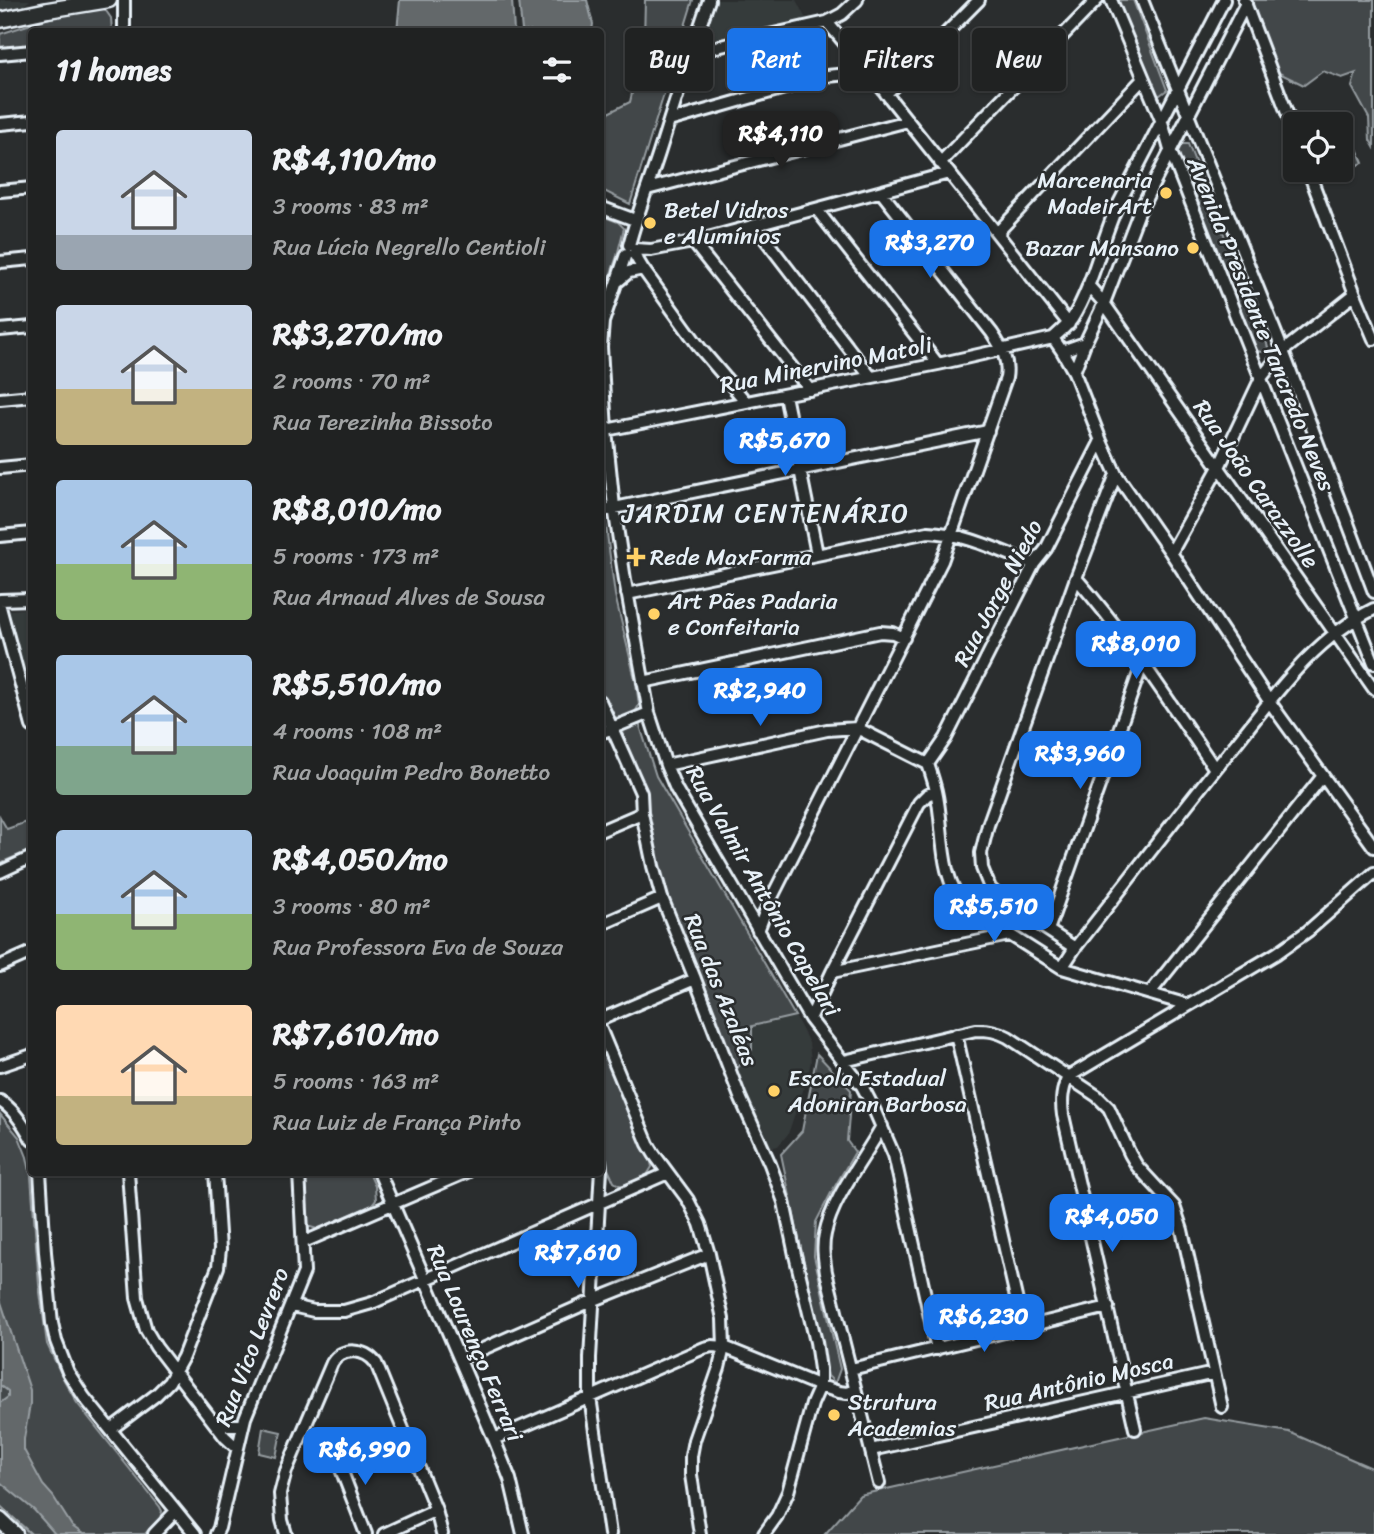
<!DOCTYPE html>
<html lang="en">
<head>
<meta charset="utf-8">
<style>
	body { margin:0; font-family:Sriracha,sans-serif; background:#282a2a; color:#f1f3f6; height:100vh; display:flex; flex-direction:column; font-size:26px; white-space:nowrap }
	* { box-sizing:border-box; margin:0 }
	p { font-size:23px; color:#a2a4a5 }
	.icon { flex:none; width:38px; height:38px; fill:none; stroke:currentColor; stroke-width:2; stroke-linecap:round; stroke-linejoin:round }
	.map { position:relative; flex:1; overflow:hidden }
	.sheet { position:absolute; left:28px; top:28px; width:576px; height:1148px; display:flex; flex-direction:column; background:#202222; border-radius:7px; box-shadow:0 2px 5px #0004,0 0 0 2px #3d3f40 }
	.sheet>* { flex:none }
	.banner { position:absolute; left:625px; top:28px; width:644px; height:63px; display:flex; gap:14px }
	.controls { position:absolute; left:1283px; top:112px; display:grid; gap:14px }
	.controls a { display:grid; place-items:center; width:70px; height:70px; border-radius:7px; background:#202222; box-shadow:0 2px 5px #0004,0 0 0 2px #3d3f40; font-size:35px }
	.price { position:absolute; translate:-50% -60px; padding:0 16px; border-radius:14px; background:#1a73e8; color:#fff; font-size:23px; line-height:46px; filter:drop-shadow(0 2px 4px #0008) }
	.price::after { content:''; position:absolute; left:50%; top:42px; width:21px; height:16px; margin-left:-10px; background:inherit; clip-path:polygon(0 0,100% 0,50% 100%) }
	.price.current { background:#222; color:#fff }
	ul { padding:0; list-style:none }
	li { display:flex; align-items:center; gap:21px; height:175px; padding:0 28px }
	li span { display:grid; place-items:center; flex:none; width:196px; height:140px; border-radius:7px; color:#555 }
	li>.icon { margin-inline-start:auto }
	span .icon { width:84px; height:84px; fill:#fffc; stroke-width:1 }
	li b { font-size:30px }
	h2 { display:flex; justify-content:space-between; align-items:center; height:84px; padding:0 28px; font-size:30px }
	.chip { padding:0 24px; border-radius:7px; background:#202222; box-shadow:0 2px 5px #0004,0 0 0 2px #3d3f40; font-size:24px; line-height:63px }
	.chip.current { background:#1a73e8; color:#fff }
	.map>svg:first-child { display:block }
</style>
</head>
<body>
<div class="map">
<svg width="1374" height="1534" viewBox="0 0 1374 1534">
	<rect width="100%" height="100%" fill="#2a2d2e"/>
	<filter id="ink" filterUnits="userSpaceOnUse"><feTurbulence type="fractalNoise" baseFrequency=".0143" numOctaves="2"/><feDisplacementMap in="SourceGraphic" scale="14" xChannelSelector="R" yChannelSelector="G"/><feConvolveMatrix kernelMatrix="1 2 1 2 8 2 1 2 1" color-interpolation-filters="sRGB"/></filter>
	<g filter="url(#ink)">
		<path fill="#363a3b" d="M0,0H30L19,10L0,14Z
			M716,0H796L807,21L704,43Z
			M31,608H32L31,701L9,610Z
			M795,1016L809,1043L811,1061L807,1079L788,1134L778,1146L769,1148L736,1070L752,1050V1026Z"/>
		<path fill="#424648" stroke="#959ca0" stroke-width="2" d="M645,0H693L630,204L600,189V127L606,114L630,102L644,40Z
			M1116,0H1133L1167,90L1160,95H1154Z
			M1250,0H1374V147L1370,140L1369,118L1352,87L1356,73L1342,78L1323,71L1304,85L1277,72Z
			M104,8L111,18L112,31L32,32L31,48L0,51V34L74,10Z
			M1344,117L1363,163L1338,173L1337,170H1340V124H1326Z
			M1179,144H1188L1266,340L1268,348L1262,352L1253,350L1175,153Z
			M600,215L618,222L624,228L617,256L600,305Z
			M600,523L606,526L615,595L636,683L639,705L634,714L614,718L600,691Z
			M639,723L656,776L795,1016L752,1026V1050L736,1070L653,866L644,790L620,731Z
			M0,817L7,829L32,820L31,850L0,863Z
			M600,1045L651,1162L652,1167L647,1175L624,1186L619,1185L614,1182L600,1152Z
			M817,1054L851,1090L847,1141L855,1152L831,1193L816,1222L814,1256L840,1369L835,1383L828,1376L781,1154L802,1131Z
			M0,1114L19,1137L27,1157L31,1176L39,1285L47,1344L64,1380L77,1403L160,1507L162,1511L160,1518L145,1534H24L11,1520L0,1512Z
			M302,1173H369L375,1186L376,1200L372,1205L317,1229L307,1226Z
			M1204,1418L1289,1432L1374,1469V1534H825L860,1495Z
			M263,1428L281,1432L276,1457L259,1453Z"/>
		<path fill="#63686b" stroke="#989fa3" stroke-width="2" d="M400,0H512L514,31H397Z
			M519,0H587L593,24L592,31H522Z
			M0,1299L30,1390V1404L24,1439V1450L43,1485L53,1496L72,1526L83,1534H55L34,1510L0,1482V1403L8,1397V1391L0,1385Z"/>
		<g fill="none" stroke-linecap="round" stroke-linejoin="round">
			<path stroke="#989fa3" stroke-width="2.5" d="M0,1506L31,1534"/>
			<g stroke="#e8f1f8" stroke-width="16">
				<path id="minor" d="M1111,0L1162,122L1170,150L1374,663
					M1142,0L1283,351L1374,592
					M1244,0L1295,134
					M827,22L869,72L1069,324
					M124,32V0
					M690,53L827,22L842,14L857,0
					M0,54L32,51
					M886,94L979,0
					M669,121L827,76L869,72
					M0,124L32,121
					M940,163L1097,0
					M1308,170L1355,294L1374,339
					M647,189L908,121
					M0,191L32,188
					M600,207L635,220
					M817,210L938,364
					M755,226L871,377
					M997,233L1143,79
					M693,242L810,390
					M629,245C637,214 649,184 659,153C675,102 691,51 709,0
					M635,249L651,250L693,242L949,173
					M626,254L603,322L601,347L606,430L614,507L625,580L649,713L666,765L676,789L810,1019L862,1086L873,1107L894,1155L937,1349
					M634,254L643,269L700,348L746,402
					M0,262L32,259
					M617,282L629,272L643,269
					M1088,285L1104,303L1374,689
					M0,330L32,327
					M1085,343L1062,351L1053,338C1060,332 1067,326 1072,319C1092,287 1100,246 1115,211L1224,0
					M1062,351L1074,372L1101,441L1116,474L1171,553L1269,701L1374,847
					M1074,372L1085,343L1104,303L1139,212L1246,3
					M785,395L817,554
					M0,399L32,396
					M606,430L938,364L1053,338
					M0,468L32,465
					M600,511L988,431
					M0,536L32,533
					M1171,553L1219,467L1261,378L1283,351L1355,294
					M1076,578C1128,637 1171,704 1215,769
					M627,594L928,532C964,533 1000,551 1034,564
					M0,600L32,599
					M0,607L32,726
					M643,682L880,632L893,633L904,638
					M600,701L641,793L642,813L653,866L662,898L695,979L740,1097L770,1164L784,1202L795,1255L816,1342L820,1369V1386L812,1404L788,1492L777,1516L764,1534
					M600,733L649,713
					M928,764C931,773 934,782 936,791C945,830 937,875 966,907L1062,968L1188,1005
					M928,764L946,738L1034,564L1046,549L1101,441
					M666,765L827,730L857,728L928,764
					M600,831L642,813
					M0,872L32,857
					M600,925L662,898
					M1048,930L1143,662
					M758,931L767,907L942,561L1006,378C1009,360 1002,348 992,333L881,192
					M1075,948L1006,903L990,888L982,868L981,853L988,825L1076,578L1116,474
					M0,966L32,952
					M1062,968L1075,948C1128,881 1180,812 1234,746C1275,695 1313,639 1374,609
					M832,972L1009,935
					M1150,993L1322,777
					M810,1019L832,972L919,803L927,795L936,791
					M600,1020L695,979
					M600,1028L648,1144L654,1154L688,1200L700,1224L709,1254L723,1319L724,1347L719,1368L694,1440L691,1456V1475L700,1534
					M956,1034L1023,1328
					M844,1061L976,1030C988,1030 997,1031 1008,1037L1097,1096L1109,1108L1130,1154L1137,1166L1174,1206L1182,1230L1222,1407
					M0,1066L32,1055
					M1068,1077L1277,953L1308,931L1374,873
					M1068,1077C1062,1090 1061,1100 1063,1115L1135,1429
					M0,1101C14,1109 24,1125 32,1140
					M600,1161L601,1169L590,1358V1397L610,1534
					M40,1172L45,1252L52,1323L56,1341L68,1372L84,1397L195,1534
					M128,1172L137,1298L146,1330L156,1347L225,1437L237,1448
					M379,1172L494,1439L510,1479L523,1534
					M304,1242L467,1172
					M292,1306L314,1311H344L372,1303L668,1173
					M460,1359L594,1300L709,1254
					M851,1369L1108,1307
					M217,1425H243
					M111,1429L156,1395L169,1382L183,1357L218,1267L220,1249L215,1172
					M494,1439L704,1348L712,1346L724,1347L820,1386L839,1392L847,1393L855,1390
					M871,1450L1214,1373
					M334,1451L366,1534
					M879,1483L826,1272C824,1259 822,1247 825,1234C832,1198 864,1159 882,1126
					M154,1534L176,1511
					M216,1534L219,1528L245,1418L304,1272L299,1172
					M286,1534L282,1520L280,1494L286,1471L332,1363C343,1346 365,1349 376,1363L436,1510L442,1534
					M384,1534L436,1510"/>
			</g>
			<g stroke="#e8f1f8" stroke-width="19">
				<path id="major" d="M0,20L48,10L109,0
					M0,1520L15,1534"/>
			</g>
			<use href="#minor" stroke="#2a2d2e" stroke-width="10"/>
			<use href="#major" stroke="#2a2d2e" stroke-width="14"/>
		</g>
	</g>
	<g fill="#ffd166" stroke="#2a2d2e" stroke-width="2.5">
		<circle cx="1166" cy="193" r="7"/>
		<circle cx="650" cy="223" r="7"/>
		<circle cx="1193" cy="248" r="7"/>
		<path d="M632.5 546.5h7v7h7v7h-7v7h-7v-7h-7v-7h7z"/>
		<circle cx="654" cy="614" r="7"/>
		<circle cx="774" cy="1091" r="7"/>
		<circle cx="834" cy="1415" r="7"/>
	</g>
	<g text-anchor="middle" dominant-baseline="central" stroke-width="5" stroke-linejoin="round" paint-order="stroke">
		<g font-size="23" fill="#e8f1f8" stroke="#2a2d2e" text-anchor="start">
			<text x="1152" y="180" text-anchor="end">Marcenaria<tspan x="1152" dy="26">MadeirArt</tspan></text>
			<text x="664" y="210">Betel Vidros<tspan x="664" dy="26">e Alumínios</tspan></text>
			<text x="1179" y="248" text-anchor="end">Bazar Mansano</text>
			<text x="650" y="557">Rede MaxFarma</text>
			<text x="668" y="601">Art Pães Padaria<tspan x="668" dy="26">e Confeitaria</tspan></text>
			<text x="788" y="1078">Escola Estadual<tspan x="788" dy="26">Adoniran Barbosa</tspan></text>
			<text x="848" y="1402">Strutura<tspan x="848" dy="26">Academias</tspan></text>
		</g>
		<g font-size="23" fill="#e8f1f8" stroke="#2a2d2e">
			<text transform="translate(1261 324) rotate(68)">Avenida Presidente Tancredo Neves</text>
			<text transform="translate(826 365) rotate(-11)">Rua Minervino Matoli</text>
			<text transform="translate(1256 484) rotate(55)">Rua João Carazzolle</text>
			<text transform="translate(998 593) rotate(-62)">Rua Jorge Niedo</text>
			<text transform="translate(763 891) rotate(60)">Rua Valmir Antônio Capelari</text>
			<text transform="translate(721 990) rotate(68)">Rua das Azaléas</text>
			<text transform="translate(475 1343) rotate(67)">Rua Lourenço Ferrari</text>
			<text transform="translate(252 1347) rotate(-69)">Rua Vico Levrero</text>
			<text transform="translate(1079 1382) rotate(-13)">Rua Antônio Mosca</text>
		</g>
		<g font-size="26" letter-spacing="2" fill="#e8f1f8" stroke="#2a2d2e">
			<text x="766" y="513">JARDIM CENTENÁRIO</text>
		</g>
	</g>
</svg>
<div class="controls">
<a><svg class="icon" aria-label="locate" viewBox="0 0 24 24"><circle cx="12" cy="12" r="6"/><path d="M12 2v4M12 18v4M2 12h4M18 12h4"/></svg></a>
</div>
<b class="price current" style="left:781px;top:171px">R$4,110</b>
<b class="price" style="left:930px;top:280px">R$3,270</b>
<b class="price" style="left:785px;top:478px">R$5,670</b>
<b class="price" style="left:1136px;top:681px">R$8,010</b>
<b class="price" style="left:760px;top:728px">R$2,940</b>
<b class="price" style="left:1080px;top:791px">R$3,960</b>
<b class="price" style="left:994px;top:944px">R$5,510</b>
<b class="price" style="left:1112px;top:1254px">R$4,050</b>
<b class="price" style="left:578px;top:1290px">R$7,610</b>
<b class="price" style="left:984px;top:1354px">R$6,230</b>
<b class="price" style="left:365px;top:1487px">R$6,990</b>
<div class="banner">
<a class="chip">Buy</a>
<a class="chip current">Rent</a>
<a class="chip">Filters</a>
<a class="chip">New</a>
</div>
<section class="sheet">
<h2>11 homes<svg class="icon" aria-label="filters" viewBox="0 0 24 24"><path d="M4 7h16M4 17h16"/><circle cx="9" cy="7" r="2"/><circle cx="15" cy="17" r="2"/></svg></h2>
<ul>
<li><span style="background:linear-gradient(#c9d6e8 75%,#9aa5b1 0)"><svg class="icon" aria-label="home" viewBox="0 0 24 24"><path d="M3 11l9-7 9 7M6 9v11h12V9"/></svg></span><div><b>R$4,110/mo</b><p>3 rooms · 83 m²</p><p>Rua Lúcia Negrello Centioli</p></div></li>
<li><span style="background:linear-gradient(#c9d6e8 60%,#c2b280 0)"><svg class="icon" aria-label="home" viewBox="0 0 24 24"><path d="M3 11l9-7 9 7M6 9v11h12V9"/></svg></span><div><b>R$3,270/mo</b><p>2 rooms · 70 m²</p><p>Rua Terezinha Bissoto</p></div></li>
<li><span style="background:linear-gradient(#a9c7e8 60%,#8fb573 0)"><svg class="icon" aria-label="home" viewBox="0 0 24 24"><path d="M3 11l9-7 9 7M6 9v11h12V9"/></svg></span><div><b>R$8,010/mo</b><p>5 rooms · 173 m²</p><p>Rua Arnaud Alves de Sousa</p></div></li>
<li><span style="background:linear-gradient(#a9c7e8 65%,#7fa58c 0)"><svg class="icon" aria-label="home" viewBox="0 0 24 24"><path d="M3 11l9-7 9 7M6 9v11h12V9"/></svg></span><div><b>R$5,510/mo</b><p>4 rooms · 108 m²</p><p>Rua Joaquim Pedro Bonetto</p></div></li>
<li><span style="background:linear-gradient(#a9c7e8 60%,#8fb573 0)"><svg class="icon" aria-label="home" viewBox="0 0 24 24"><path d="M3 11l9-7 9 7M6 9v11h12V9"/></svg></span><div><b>R$4,050/mo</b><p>3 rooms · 80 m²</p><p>Rua Professora Eva de Souza</p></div></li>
<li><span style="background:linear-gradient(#ffd9b3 65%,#c2b280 0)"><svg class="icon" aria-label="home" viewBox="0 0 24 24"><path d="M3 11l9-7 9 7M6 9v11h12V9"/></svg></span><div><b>R$7,610/mo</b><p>5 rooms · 163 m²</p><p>Rua Luiz de França Pinto</p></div></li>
</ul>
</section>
</div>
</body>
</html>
